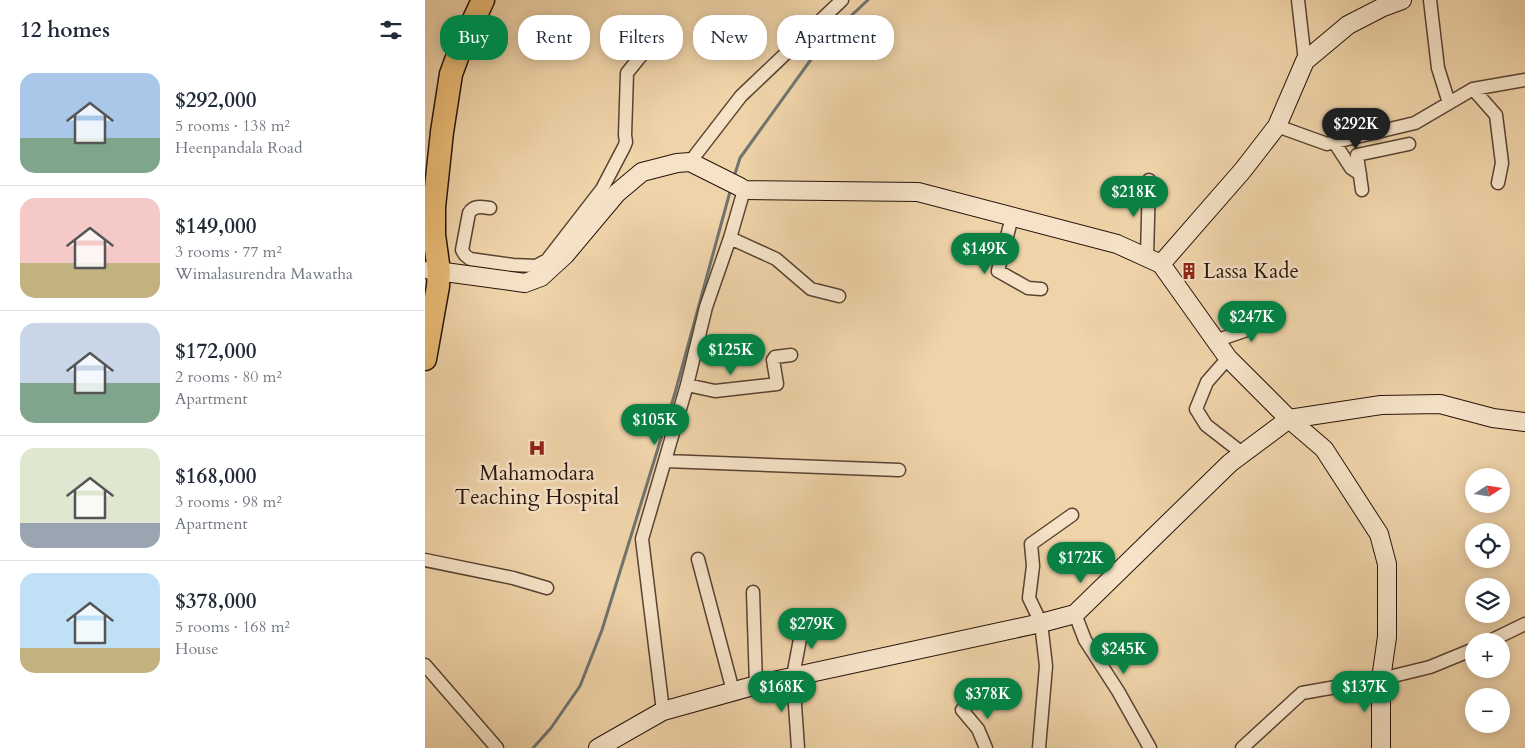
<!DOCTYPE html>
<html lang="en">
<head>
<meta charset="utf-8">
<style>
	body { margin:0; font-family:Cardo,serif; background:#f6f6f7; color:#1f2937; height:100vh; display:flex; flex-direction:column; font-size:19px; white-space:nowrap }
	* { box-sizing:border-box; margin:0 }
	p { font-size:16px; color:#747a83 }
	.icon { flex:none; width:28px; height:28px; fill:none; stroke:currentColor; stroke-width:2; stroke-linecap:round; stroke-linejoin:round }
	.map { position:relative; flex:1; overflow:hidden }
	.sheet { display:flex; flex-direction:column; background:#fff; width:425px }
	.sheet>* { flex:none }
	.top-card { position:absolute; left:15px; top:15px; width:475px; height:45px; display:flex; gap:10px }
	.needle { width:32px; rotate:78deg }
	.buttons { position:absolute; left:1040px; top:468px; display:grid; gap:10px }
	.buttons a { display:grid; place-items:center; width:45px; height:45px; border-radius:50%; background:#fff; box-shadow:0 2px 12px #0003; font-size:25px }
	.price { position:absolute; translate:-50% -42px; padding:0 11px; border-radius:18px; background:#0b8043; color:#fff; font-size:16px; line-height:32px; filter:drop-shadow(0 1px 2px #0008) }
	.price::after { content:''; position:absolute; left:50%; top:30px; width:15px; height:11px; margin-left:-8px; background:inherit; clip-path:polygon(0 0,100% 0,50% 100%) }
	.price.selected { background:#222; color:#fff }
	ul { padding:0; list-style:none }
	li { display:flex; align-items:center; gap:15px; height:125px; padding:0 20px }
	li+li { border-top:1px solid #e0e1e3 }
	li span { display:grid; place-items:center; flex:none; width:140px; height:100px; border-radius:15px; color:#555 }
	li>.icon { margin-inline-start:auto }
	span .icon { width:60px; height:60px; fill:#fffc; stroke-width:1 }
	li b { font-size:21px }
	h2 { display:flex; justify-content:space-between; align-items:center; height:60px; padding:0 20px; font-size:21px }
	.pill { padding:0 18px; border-radius:20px; background:#fff; box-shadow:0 2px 12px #0003; font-size:18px; line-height:45px }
	.pill.selected { background:#0b8043; color:#fff }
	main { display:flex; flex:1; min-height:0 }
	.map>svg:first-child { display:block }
</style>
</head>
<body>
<main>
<section class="sheet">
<h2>12 homes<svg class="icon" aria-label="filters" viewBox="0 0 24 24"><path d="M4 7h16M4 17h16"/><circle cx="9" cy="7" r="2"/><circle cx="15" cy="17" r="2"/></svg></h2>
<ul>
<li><span style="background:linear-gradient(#a9c7e8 65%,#7fa58c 0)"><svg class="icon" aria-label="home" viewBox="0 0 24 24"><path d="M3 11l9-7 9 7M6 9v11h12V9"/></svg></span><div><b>$292,000</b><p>5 rooms · 138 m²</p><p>Heenpandala Road</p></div></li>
<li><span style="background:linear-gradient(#f6c9c9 65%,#c2b280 0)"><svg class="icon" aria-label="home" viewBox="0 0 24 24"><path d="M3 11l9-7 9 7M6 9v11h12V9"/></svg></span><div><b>$149,000</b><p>3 rooms · 77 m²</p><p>Wimalasurendra Mawatha</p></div></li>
<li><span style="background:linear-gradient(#c9d6e8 60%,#7fa58c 0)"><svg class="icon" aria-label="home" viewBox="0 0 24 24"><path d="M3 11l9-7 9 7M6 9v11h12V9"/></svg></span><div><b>$172,000</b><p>2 rooms · 80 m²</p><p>Apartment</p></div></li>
<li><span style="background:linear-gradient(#dfe7d0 75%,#9aa5b1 0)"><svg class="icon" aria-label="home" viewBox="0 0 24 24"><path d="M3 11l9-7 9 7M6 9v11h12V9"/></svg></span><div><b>$168,000</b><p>3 rooms · 98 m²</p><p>Apartment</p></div></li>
<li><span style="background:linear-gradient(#bfe0f5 75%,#c2b280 0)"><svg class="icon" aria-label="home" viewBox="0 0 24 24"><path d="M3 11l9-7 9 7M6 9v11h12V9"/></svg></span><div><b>$378,000</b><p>5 rooms · 168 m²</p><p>House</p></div></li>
</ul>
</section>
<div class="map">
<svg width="1100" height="748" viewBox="0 0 1100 748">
	<rect width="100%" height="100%" fill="#efd3a9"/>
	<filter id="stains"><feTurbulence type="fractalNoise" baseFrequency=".004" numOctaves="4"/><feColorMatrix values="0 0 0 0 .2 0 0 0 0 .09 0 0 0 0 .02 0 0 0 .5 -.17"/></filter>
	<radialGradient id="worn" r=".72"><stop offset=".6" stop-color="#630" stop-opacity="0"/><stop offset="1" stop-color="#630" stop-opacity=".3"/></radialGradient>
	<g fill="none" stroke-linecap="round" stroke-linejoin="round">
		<path stroke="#707470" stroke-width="3" d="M309,177L315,158L400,40L443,0
			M108,748L126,728L155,686L177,630L250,393L306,188"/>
		<g stroke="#594332" stroke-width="15">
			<path id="street" d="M873,0L880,61
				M1005,0L1013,68L1024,103
				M1048,89L1071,115L1077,163L1073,183
				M852,126L902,144L990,123L1048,89L1100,80
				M909,142L926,168L935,174
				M265,162L316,96L417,0
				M937,190L932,155L984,144
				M65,208C57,207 49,205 44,213L37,250L40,255L45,259L88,265L111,266L122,260L177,189L199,147L201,142L200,135L202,73L219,52
				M587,217L573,271L603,288L616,289
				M305,238L351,259L386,289L414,296
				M722,257L724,180
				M790,341L825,329L828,324V315
				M803,358L782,382L771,409L781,425L817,453
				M262,385L290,391L352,384L348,360L350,357L366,355
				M240,461L474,470
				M273,559L308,691
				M0,560L88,578L122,588
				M328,592L331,685
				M650,614L660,640L693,691L725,748
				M1065,641L1100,624
				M0,665L72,748
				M537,710L553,729L561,748
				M238,711L217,539L262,385L281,307L305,238L319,190
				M373,748L368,676L379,618
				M614,748L621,666L616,623L604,598L608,566L606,544L647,515
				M817,748L877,693L956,679L1005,667L1049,649"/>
		</g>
		<g stroke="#27130a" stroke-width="20">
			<path id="secondary" d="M736,264L818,170L852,126L880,61L923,25L958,7L977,0
				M5,270L100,283L116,277L140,255L192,193L217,172L252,163L265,162L315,187L319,190L493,192L692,244L736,264L803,358L864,419L899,449L954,534L962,564V637L956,679V748
				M173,748L238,711L339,683L616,623L650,614L805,463L864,419L956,405L1015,404L1068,418L1100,422"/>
		</g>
		<g stroke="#27130a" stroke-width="25">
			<path id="highway" d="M0,359L13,286L14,271L9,235V207L17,132L26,74L36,47L58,0"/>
		</g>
		<use href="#street" stroke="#f5e2c7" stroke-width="12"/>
		<use href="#secondary" stroke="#f5e2c7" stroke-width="18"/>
		<use href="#highway" stroke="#e8ba74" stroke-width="22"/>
	</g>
	<defs>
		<g id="building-bare" transform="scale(1.35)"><path d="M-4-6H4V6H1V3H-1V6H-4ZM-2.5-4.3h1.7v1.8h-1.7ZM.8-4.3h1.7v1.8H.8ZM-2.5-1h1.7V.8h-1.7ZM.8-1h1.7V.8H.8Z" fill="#8f2418" stroke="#f5e2c7" stroke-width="2.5" paint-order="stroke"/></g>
		<g id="hospital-bare" transform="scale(1.35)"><path d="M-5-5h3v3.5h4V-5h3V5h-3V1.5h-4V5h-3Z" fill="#8f2418" stroke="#f5e2c7" stroke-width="2.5" paint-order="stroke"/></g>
	</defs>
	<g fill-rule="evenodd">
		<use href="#building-bare" x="764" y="271"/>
		<use href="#hospital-bare" x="112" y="448"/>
	</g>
	<g text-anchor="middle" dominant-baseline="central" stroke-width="5" stroke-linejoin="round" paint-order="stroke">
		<g font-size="21" fill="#27130a" stroke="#f5e2c7" text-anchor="start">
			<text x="778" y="271">Lassa Kade</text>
			<text x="112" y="473" text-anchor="middle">Mahamodara<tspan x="112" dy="24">Teaching Hospital</tspan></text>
		</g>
	</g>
	<rect width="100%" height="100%" filter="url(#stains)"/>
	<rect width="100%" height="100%" fill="url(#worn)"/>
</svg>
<div class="buttons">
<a><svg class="needle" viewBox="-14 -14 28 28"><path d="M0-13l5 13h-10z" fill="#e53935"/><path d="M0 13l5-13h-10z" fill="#747a83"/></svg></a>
<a><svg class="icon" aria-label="locate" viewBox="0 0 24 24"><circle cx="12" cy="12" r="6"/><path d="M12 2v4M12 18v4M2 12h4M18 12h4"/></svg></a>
<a><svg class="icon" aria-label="layers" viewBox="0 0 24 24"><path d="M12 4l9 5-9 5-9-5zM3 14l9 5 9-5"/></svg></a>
<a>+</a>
<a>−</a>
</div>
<b class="price selected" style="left:931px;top:150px">$292K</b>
<b class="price" style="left:709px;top:218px">$218K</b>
<b class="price" style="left:560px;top:275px">$149K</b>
<b class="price" style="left:827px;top:343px">$247K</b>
<b class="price" style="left:306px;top:376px">$125K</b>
<b class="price" style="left:230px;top:446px">$105K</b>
<b class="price" style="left:656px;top:584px">$172K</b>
<b class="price" style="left:387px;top:650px">$279K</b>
<b class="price" style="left:699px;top:675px">$245K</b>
<b class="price" style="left:357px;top:713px">$168K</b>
<b class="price" style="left:940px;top:713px">$137K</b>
<b class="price" style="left:563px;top:720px">$378K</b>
<div class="top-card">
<a class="pill selected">Buy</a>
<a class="pill">Rent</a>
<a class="pill">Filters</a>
<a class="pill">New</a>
<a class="pill">Apartment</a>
</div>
</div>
</main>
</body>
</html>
